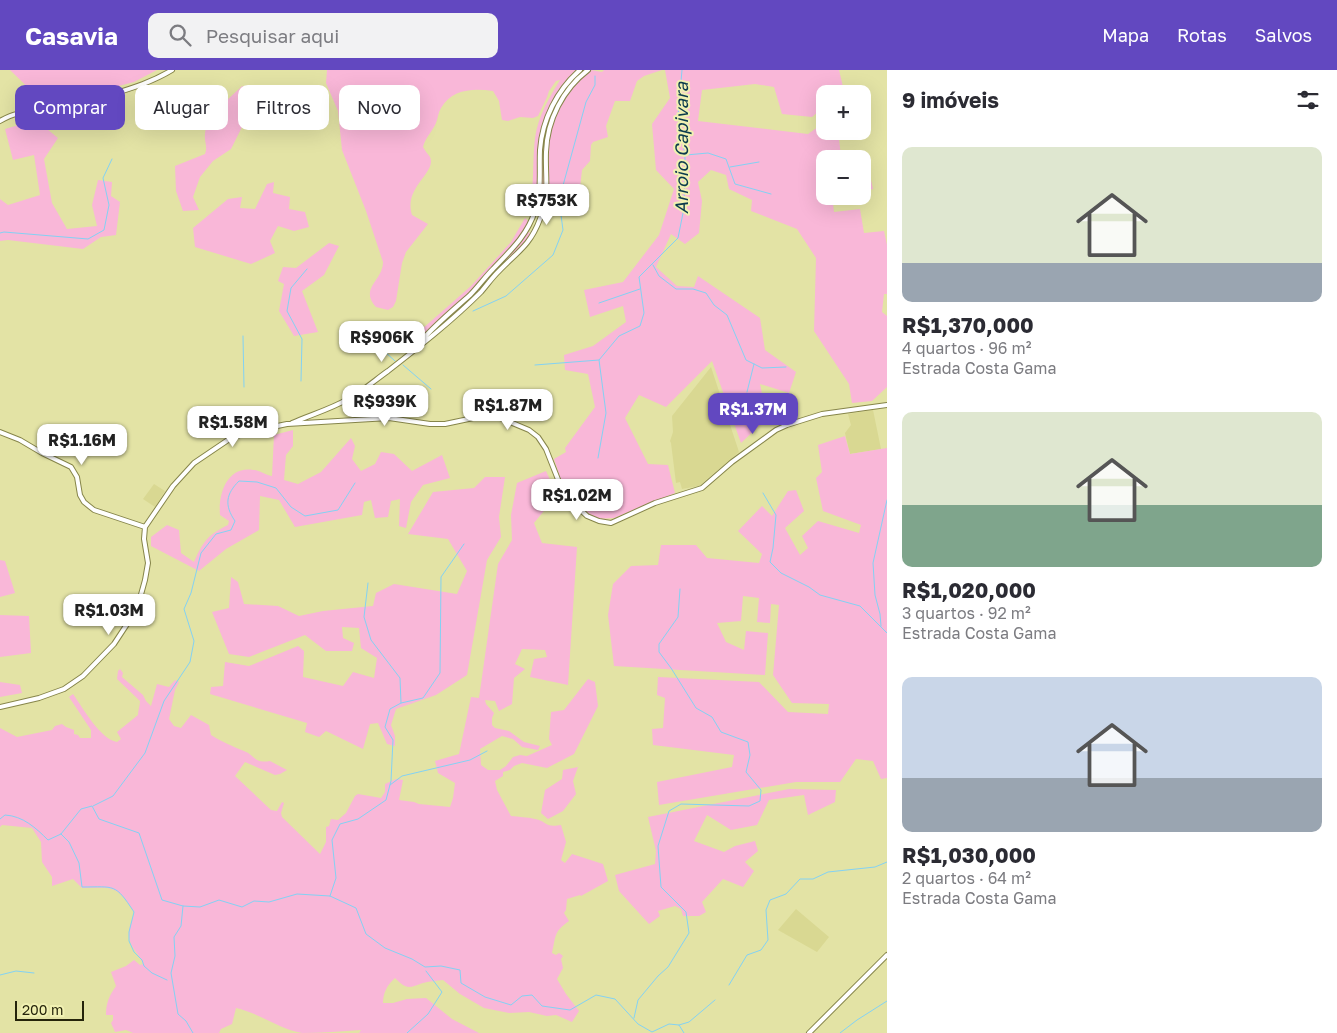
<!DOCTYPE html>
<html lang="pt">
<head>
<meta charset="utf-8">
<style>
	body { margin:0; font-family:"Golos Text",sans-serif; background:#f2f2f3; color:#2b2b33; height:100vh; display:flex; flex-direction:column; font-size:19px; white-space:nowrap }
	* { box-sizing:border-box; margin:0 }
	p { font-size:16px; color:#7c7c81 }
	.icon { flex:none; width:28px; height:28px; fill:none; stroke:currentColor; stroke-width:2; stroke-linecap:round; stroke-linejoin:round }
	.map { position:relative; flex:1; overflow:hidden }
	.side { display:flex; flex-direction:column; background:#fff; width:450px }
	.side>* { flex:none }
	.top-card { position:absolute; left:15px; top:15px; width:475px; height:45px; display:flex; gap:10px }
	.fabs { position:absolute; left:816px; top:15px; display:grid; gap:10px }
	.fabs a { display:grid; place-items:center; width:55px; height:55px; border-radius:10px; background:#fff; box-shadow:0 5px 20px #0002; font-size:25px }
	.scale { position:absolute; left:15px; bottom:12px; width:69px; box-sizing:border-box; padding-left:5px; border:2px solid #25240b; border-top:0; font-size:14px; line-height:18px; white-space:nowrap; color:#25240b; -webkit-text-stroke:4px #f1f1b2; paint-order:stroke }
	.price { position:absolute; translate:-50% -42px; padding:0 11px; border-radius:10px; background:#fff; color:#222; font-size:16px; line-height:32px; filter:drop-shadow(0 1px 2px #0008) }
	.price::after { content:''; position:absolute; left:50%; top:30px; width:15px; height:11px; margin-left:-8px; background:inherit; clip-path:polygon(0 0,100% 0,50% 100%) }
	.price.selected { background:#6248c0; color:#fff }
	ul { padding:0; list-style:none }
	li { display:grid; align-content:center; gap:10px; height:265px; padding:0 15px }
	li span { display:grid; place-items:center; height:155px; border-radius:10px; color:#555 }
	li>.icon { margin-inline-start:auto }
	span .icon { width:90px; height:90px; fill:#fffc; stroke-width:1 }
	li b { font-size:21px }
	h2 { display:flex; justify-content:space-between; align-items:center; height:60px; padding:0 15px; font-size:21px }
	.chip { padding:0 18px; border-radius:10px; background:#fff; box-shadow:0 5px 20px #0002; font-size:18px; line-height:45px }
	.chip.selected { background:#6248c0; color:#fff }
	header { display:flex; align-items:center; gap:30px; box-sizing:border-box; height:70px; padding:0 25px; background:#6248c0; color:#fff }
	header strong { font-size:24px }
	nav { display:flex; gap:28px; margin-inline-start:auto; font-size:18px }
	.search { width:350px; height:45px; background:#f2f2f3; display:flex; align-items:center; gap:12px; box-sizing:border-box; padding:0 18px; border-radius:10px; color:#7c7c81; font-size:19px }
	main { display:flex; flex:1; min-height:0 }
	.map>svg:first-child { display:block }
</style>
</head>
<body>
<header>
<strong>Casavia</strong>
<div class="search"><svg class="icon" aria-label="search" viewBox="0 0 24 24"><circle cx="10" cy="10" r="6"/><path d="M15 15l6 6"/></svg>Pesquisar aqui</div>
<nav><a>Mapa</a><a>Rotas</a><a>Salvos</a></nav>
</header>
<main>
<div class="map">
<svg width="887" height="963" viewBox="0 0 887 963">
	<rect width="100%" height="100%" fill="#e3e3a5"/>
	<path fill="#d9d892" d="M711,297L739,382L699,416L682,419L680,412L676,413L671,373L670,371L673,362L672,346Z
		M873,340L881,379L850,384L845,363L851,355L848,344Z
		M154,414L165,421L155,437L143,429Z
		M796,839L829,867L817,882L778,860Z"/>
	<path fill="#f9b7d8" d="M10,0H157L134,12L46,35Z
		M327,0H578L571,7L544,54L539,110L535,136L532,139L529,138C535,114 532,91 535,68C538,46 549,28 560,10L556,11L549,21L547,27L538,46L533,48L520,47L508,51L502,50L499,31L493,21C473,18 452,19 441,38C438,43 438,48 436,53C432,62 425,68 423,77C425,81 428,84 430,87C437,103 403,117 412,145L428,154L406,182L402,193L396,231L393,237L388,240L376,237C359,218 383,211 383,192L366,141L342,80L338,41L326,13Z
		M582,0H587L570,16L548,59L545,124L541,123C537,73 545,36 582,0Z
		M591,0L602,2L604,0H662L644,6L637,11L630,31H615L606,56L608,67L593,72L591,75L590,91L582,100L580,118L576,121L575,130L572,134L547,139L546,136C549,120 547,106 547,90C546,54 563,22 591,0Z
		M665,0H839L844,21L841,24H825V36L812,47L782,44L774,17L755,14L702,20L698,51L808,64L825,52V61H838L841,86L865,84L873,119L863,121L862,89H825V126H832L834,142L860,139L864,163L884,161L887,175V224H884L882,242L887,246V317L872,331L852,333L849,314L814,261L816,188L797,159L751,141L752,130L729,119L726,105L711,100L698,112L702,131L699,163L685,174L671,164L656,197L677,216L694,217L698,206L760,248L765,280L796,302L789,323L760,314L767,348L741,373L712,291L666,337L639,325L625,348L648,394L668,395L675,423L614,448L596,449L578,435L563,416L554,389L566,382L565,378L595,337L588,304L565,300L564,285L593,276L626,252L623,236L590,247L584,220L623,212L659,165L674,119L656,100L652,54L670,28Z
		M242,16L264,29L278,18L285,23L281,35C268,38 256,49 243,55L231,79L213,91L200,107L193,127L199,140L183,141L176,121L175,96L205,84C208,76 204,72 205,64C206,47 231,27 242,16Z
		M36,50L58,68L44,89L52,133L67,159L97,156L92,135L98,110L112,112L111,126L120,132L116,165L101,167L83,179L8,170L0,171V129L8,135L40,125L34,85L13,90L5,59Z
		M274,112L273,123L290,127L289,139L305,142L309,157L294,161L278,156L270,171L275,183L251,194L195,177L193,158L228,129L242,127L240,138L255,139L267,114Z
		M525,148L529,152C502,203 450,233 414,277L413,267L471,216L511,172Z
		M528,162L532,164L527,171L473,228L431,265H429V264L513,181Z
		M329,173L339,176L324,205L302,221L318,262L294,266L279,241L284,214L278,211L283,197L296,198Z
		M293,360V376L286,385L284,410L298,414L321,402L351,368L355,376L352,389L361,401L375,394L381,382L394,384L412,401L442,385L450,408L423,415L411,432L406,458L399,456L400,429L391,431L388,447L375,448L371,430L364,432L362,445L295,457L279,430L260,426L259,460L226,479L199,501L151,476V467L167,455L179,460L181,483L194,492C203,472 207,465 228,455L229,451L220,445C218,424 227,396 253,400C259,400 265,405 272,406L274,365Z
		M845,366L850,384L887,378V708L881,709L873,691L856,689L840,712H796L659,735L657,712L732,697L734,685L653,675L652,659L663,658L665,628L657,625L658,607L759,612L788,642L828,644L829,634L792,633L773,605L779,535L771,534L770,553L757,552L759,528L743,526L741,551L717,553L726,572L744,580L746,561L768,563L765,605L614,596L608,545L613,514L631,496L658,495L661,475H696L707,488L759,493L762,484L738,461L762,436L772,446L788,421L796,420L804,441L785,458L800,485L808,478L802,466L818,451L859,463L861,455L823,441L816,408L822,402L818,375Z
		M546,401L557,425L534,453L542,473L577,477L568,615L530,607L534,589L547,587L545,580L522,579L515,594L525,599L514,608L512,634L499,641L495,631L485,630L486,634L494,643L492,648V655L495,658L509,661L524,672L540,676L538,680L522,677L513,669L502,666L480,679L481,695L488,700H500L506,696L513,687L520,685L527,686L552,675L549,669L551,642L564,640L588,609L595,612L598,636L574,684L547,698L522,693L514,696L510,700L503,702V706L495,711L497,720L511,746C519,747 527,747 535,749C547,751 544,758 561,755L566,772L561,790L565,793L572,784L603,794L608,811L581,826L580,825L567,829L566,840L564,843L569,851C553,862 556,867 552,883L556,885L559,883L563,886L561,889L563,898L557,909L566,924L579,941L572,952L556,945L547,946L529,942L509,943L484,938L460,924L443,910C437,911 430,911 423,913C409,918 407,920 395,908C387,915 383,923 383,933H393L407,929L426,928L452,949L479,963H359L361,960C342,961 321,963 302,963C279,959 259,943 236,938L232,954L221,959L219,963H133L126,960L115,962L111,953L113,950V945H106C106,933 109,926 116,916L111,902L126,896L134,890L140,895L143,894C139,882 128,877 129,862C129,855 134,849 134,842C116,814 113,818 82,818L73,809L52,816V807L42,792L41,772L32,758L2,755L0,757V658L17,667L52,660L55,656L62,654L66,657L74,660V664L78,665L80,668H91V660L69,627L73,624C83,638 100,669 117,672L121,669L117,662L138,645C138,640 140,636 140,631L117,609L118,601L120,599L123,603L122,607L143,625L146,631L151,636L157,614L169,617L175,610L179,612L175,620L169,649L174,656L181,658L191,645L209,655L211,665C222,672 232,676 244,681C255,685 254,694 270,691L287,700L280,704L275,705L245,692L235,706L271,740L277,741L282,732L284,733L281,743L282,747L320,784L326,772V757L329,756L331,749L338,750L346,743L355,726L358,724L381,728L385,722V714L396,709L403,710L399,730L414,732L419,734L450,737L453,728L455,713L438,703L435,691L459,684L471,627L479,628L498,494L512,470L511,445L517,413Z
		M485,407H505L499,447L501,467L487,490L467,605L436,625L396,639L391,655L395,666V676L387,674L378,653L370,654L363,679L326,661L319,667L305,662L307,653L210,624L211,617L223,616L225,592L249,596L298,576L304,581L303,607L343,616L353,602L374,608L377,588L361,578L359,558L342,557L343,568L354,573L352,581H326L305,565L249,587L229,584L212,542L229,538L231,507L238,512L244,534L278,536L299,546L323,541L373,536L376,523L394,514L457,524L467,501L448,469L408,464L433,422L474,418Z
		M0,490L5,491L15,523L0,527Z
		M0,545L29,546L31,583L0,587Z
		M0,612L20,615L22,623L0,627Z
		M578,697L573,711L576,724L563,741L548,749L541,743L545,720L562,709L563,700Z
		M789,719L836,720L835,732L808,745L804,725L769,730L757,755L731,760L707,745L694,771L724,782L735,776L755,771L758,781L745,792L754,801L743,817L723,809L702,832L706,842L699,846H683L681,839L675,836L658,841L660,846L649,854L619,821L615,805L655,794L656,781L648,747Z"/>
	<g fill="none" stroke-linecap="round" stroke-linejoin="round">
		<path stroke="#83d2f4" stroke-width="1" d="M686,85L708,83L726,89L735,114L771,124
			M730,97L759,92
			M0,163L4,162L88,169L104,160L109,135L103,108L112,89
			M653,195L659,206L676,219H693L706,223L714,235L727,245L746,290L762,298L786,297
			M599,233L640,219
			M473,241L506,226L553,185L563,160L559,130L586,32L595,15V6
			M243,266L244,317
			M374,272L395,291
			M403,295L431,319
			M535,295L599,290
			M301,311L302,269L287,241L291,218L307,199
			M747,322L754,294
			M598,388L606,343L599,290L619,266L640,256L644,243L639,207L678,168L684,138L685,85L678,46L682,0
			M763,423L776,445L773,478L770,492L781,503L809,517L820,525L860,536L887,563
			M368,513L364,547L371,570L400,608L401,633
			M881,556L880,544L875,525L873,493L887,430
			M390,715L402,706L470,690L487,681
			M93,736L113,726L145,683L164,631L190,592L194,571L184,539L191,523L201,483L216,464L231,460L235,451C224,435 226,424 239,411L257,412L276,418L291,437L305,446L338,440L355,413
			M0,749L5,745C23,746 36,758 48,770L61,764L81,739L92,736L99,749L139,763L162,830L183,836L200,837L219,830L242,837L254,831L269,832L297,824L330,826L356,838L366,864L385,878L412,889L425,897L441,896L460,900L461,913L485,927L511,935L522,926L532,925L542,936L570,940L596,925L615,929L638,954L652,962L669,954L679,955L684,963
			M61,764L69,772L79,793L82,817C115,817 115,813 134,842L129,862V871L134,882L142,890L144,896L152,903L167,910
			M330,826L336,808L332,770L340,754L358,749L386,730L391,711L393,670L385,657L390,639L401,633L423,628L440,603L441,507L464,474
			M183,836L181,856L174,867L175,886L171,903L178,944L186,951L193,963
			M0,905L16,901L34,903
			M729,915L747,885L761,880L768,870L766,840L770,830L786,824L800,809H813L828,802L875,797L887,792
			M634,948L638,930L658,906L668,897L689,863L686,842L661,817L658,776L669,741L681,734L749,736L760,731L761,720L746,702L750,685L748,672L721,662L712,647L696,638L671,598L659,582V574L678,547L680,519
			M679,955L689,952L715,930
			M407,963L428,944L442,922L426,901
			M840,963L857,950L887,931"/>
		<g stroke="#86854a" stroke-width="6">
			<path id="secondary" d="M0,51C23,38 29,45 52,41C68,38 84,33 100,28C125,20 149,14 172,0
				M415,278C431,258 451,242 470,225C478,217 485,207 493,199C510,181 527,166 535,141C542,121 539,101 540,80C542,50 557,20 580,0
				M292,353C310,345 331,339 348,329C362,322 375,310 388,301C420,276 452,251 481,222C487,215 492,208 498,202C517,182 530,176 540,149C550,122 545,108 546,82C547,50 563,19 588,0
				M0,362L20,370L42,383L71,397L77,407L80,425L84,432L94,440L145,457
				M0,637L39,628L64,619L83,606L114,574L137,539L145,510L148,493L144,469L145,457L173,416L194,393L228,370L244,363L287,354L389,348L430,354H445L478,347H498L529,360L538,367L546,379L561,417L569,429L587,446L599,451L611,453L655,433L702,418L732,392L776,360L787,355L822,344L887,335
				M809,963L887,885"/>
		</g>
		<use href="#secondary" stroke="#fff" stroke-width="4"/>
	</g>
	<g text-anchor="middle" dominant-baseline="central" stroke-width="4" stroke-linejoin="round" paint-order="stroke">
		<g font-size="18" font-style="italic" fill="#0b3b4d" stroke="#f1f1b2">
			<text transform="translate(681 78) rotate(-90)">Arroio Capivara</text>
		</g>
	</g>
</svg>
<div class="fabs">
<a>+</a>
<a>−</a>
</div>
<div class="scale">200 m</div>
<b class="price" style="left:547px;top:156px">R$753K</b>
<b class="price" style="left:382px;top:293px">R$906K</b>
<b class="price" style="left:385px;top:357px">R$939K</b>
<b class="price" style="left:508px;top:361px">R$1.87M</b>
<b class="price selected" style="left:753px;top:365px">R$1.37M</b>
<b class="price" style="left:233px;top:378px">R$1.58M</b>
<b class="price" style="left:82px;top:396px">R$1.16M</b>
<b class="price" style="left:577px;top:451px">R$1.02M</b>
<b class="price" style="left:109px;top:566px">R$1.03M</b>
<div class="top-card">
<a class="chip selected">Comprar</a>
<a class="chip">Alugar</a>
<a class="chip">Filtros</a>
<a class="chip">Novo</a>
</div>
</div>
<section class="side">
<h2>9 imóveis<svg class="icon" aria-label="filters" viewBox="0 0 24 24"><path d="M4 7h16M4 17h16"/><circle cx="9" cy="7" r="2"/><circle cx="15" cy="17" r="2"/></svg></h2>
<ul>
<li><span style="background:linear-gradient(#dfe7d0 75%,#9aa5b1 0)"><svg class="icon" aria-label="home" viewBox="0 0 24 24"><path d="M3 11l9-7 9 7M6 9v11h12V9"/></svg></span><div><b>R$1,370,000</b><p>4 quartos · 96 m²</p><p>Estrada Costa Gama</p></div></li>
<li><span style="background:linear-gradient(#dfe7d0 60%,#7fa58c 0)"><svg class="icon" aria-label="home" viewBox="0 0 24 24"><path d="M3 11l9-7 9 7M6 9v11h12V9"/></svg></span><div><b>R$1,020,000</b><p>3 quartos · 92 m²</p><p>Estrada Costa Gama</p></div></li>
<li><span style="background:linear-gradient(#c9d6e8 65%,#9aa5b1 0)"><svg class="icon" aria-label="home" viewBox="0 0 24 24"><path d="M3 11l9-7 9 7M6 9v11h12V9"/></svg></span><div><b>R$1,030,000</b><p>2 quartos · 64 m²</p><p>Estrada Costa Gama</p></div></li>
</ul>
</section>
</main>
</body>
</html>
